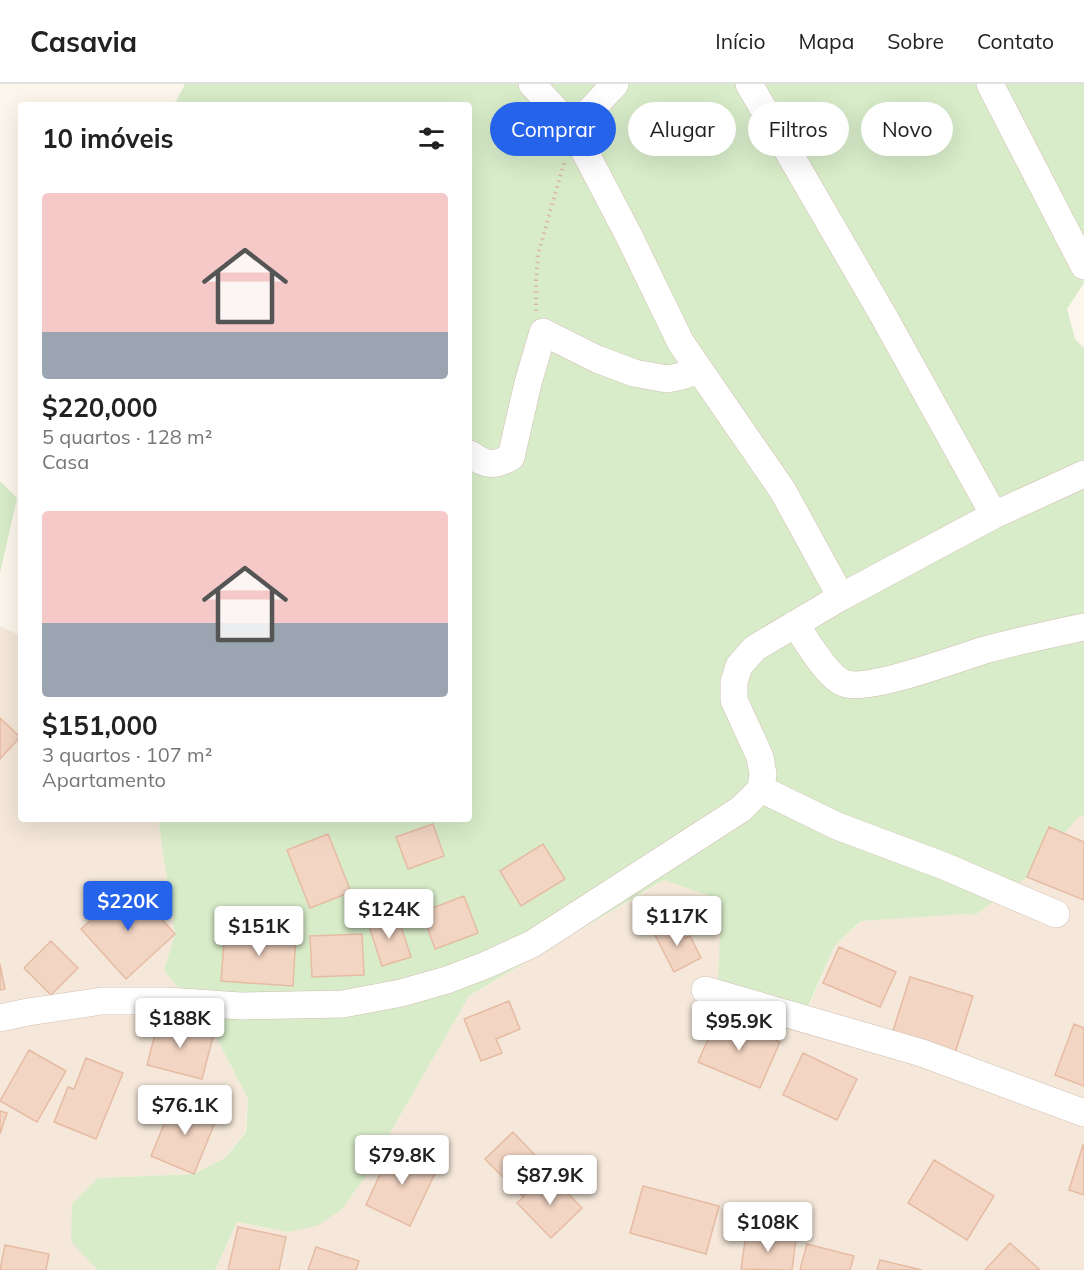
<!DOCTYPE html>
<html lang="pt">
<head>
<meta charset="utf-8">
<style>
	body { margin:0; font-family:Mulish,sans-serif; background:#f6f6f6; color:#222; height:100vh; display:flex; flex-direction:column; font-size:22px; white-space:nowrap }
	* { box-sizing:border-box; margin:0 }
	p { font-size:20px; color:#767676 }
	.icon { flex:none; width:33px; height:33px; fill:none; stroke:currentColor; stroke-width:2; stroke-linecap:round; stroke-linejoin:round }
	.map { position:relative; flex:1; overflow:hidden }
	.sheet { position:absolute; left:18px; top:18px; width:454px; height:720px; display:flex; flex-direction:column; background:#fff; border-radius:6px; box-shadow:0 6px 24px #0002 }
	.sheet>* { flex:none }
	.guide { position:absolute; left:490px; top:18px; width:502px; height:54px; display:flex; gap:12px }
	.price { position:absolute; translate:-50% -51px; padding:0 14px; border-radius:6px; background:#fff; color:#222; font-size:20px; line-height:39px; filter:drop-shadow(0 2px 3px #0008) }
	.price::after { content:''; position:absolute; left:50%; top:36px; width:18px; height:14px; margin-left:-9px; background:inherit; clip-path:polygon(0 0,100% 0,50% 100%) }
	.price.selected { background:#2563eb; color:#fff }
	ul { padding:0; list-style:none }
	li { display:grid; align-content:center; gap:12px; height:318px; padding:0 24px }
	li span { display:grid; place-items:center; height:186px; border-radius:6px; color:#555 }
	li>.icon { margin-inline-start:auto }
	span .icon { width:108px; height:108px; fill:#fffc; stroke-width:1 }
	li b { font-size:26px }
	h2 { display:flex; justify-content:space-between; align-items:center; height:72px; padding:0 24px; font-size:26px }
	.chip { padding:0 21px; border-radius:27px; background:#fff; box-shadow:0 6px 24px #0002; font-size:21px; line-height:54px }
	.chip.selected { background:#2563eb; color:#fff }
	header { display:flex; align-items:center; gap:36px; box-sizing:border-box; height:84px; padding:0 30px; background:#fff; border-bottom:2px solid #e0e0e0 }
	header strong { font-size:28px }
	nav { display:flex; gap:33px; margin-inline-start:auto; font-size:21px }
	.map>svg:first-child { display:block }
</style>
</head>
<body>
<header>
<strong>Casavia</strong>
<nav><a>Início</a><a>Mapa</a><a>Sobre</a><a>Contato</a></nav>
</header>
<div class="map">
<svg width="1084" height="1186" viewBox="0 0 1084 1186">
	<rect width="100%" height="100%" fill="#fdf6ec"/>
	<path fill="#f5e8da" d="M1084,507V1186H215L237,1138L289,1148L342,1125L363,1096L469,912L665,796L721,816L807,927L835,861L862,837L964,829Z
		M0,542L21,552V735H158L175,850L164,886L214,949L248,1015L245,1048L225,1074L194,1090L98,1094L73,1120L71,1157L98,1186H0Z"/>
	<path fill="#d8ecc9" d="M185,0H1084V199L1067,225L1075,255L1084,264V732L1080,731L1027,793L975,831L964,830L861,837L835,861L806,927L718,904L721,816L664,796L469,912L363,1096L342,1125L319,1141L289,1148L237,1138L215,1186H98L71,1158L72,1120L98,1094L194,1090L225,1074L246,1048L248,1015L214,949L164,886L175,850L158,735H470V21H174Z
		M0,397L17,414L0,489Z"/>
	<path fill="#f3d5c3" stroke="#e6bba3" stroke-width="1.5" d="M0,634L20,653L0,675Z
		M433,740L444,772L408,785L396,753Z
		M1049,743L1084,758V816L1027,793Z
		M328,750L351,808L310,824L287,766Z
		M543,760L565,795L521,822L500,787Z
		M130,801L175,850L126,895L81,845Z
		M464,812L478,849L435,865L422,828Z
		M397,830L411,873L382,882L368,839Z
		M677,837L685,854L690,852L701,874L674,888L654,849Z
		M225,845L296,849L293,902L221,897Z
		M362,850L364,891L312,893L310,852Z
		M51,857L78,884L51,911L24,884Z
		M839,863L896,888L880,923L823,899Z
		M0,880L5,905L0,906Z
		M910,893L973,912L955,969L892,950Z
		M509,917L520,945L496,955L502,969L481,977L464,935Z
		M718,932L780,958L760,1004L698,978Z
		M159,935L214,949L202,995L147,981Z
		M1074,940L1084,944V1002L1055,991Z
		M29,966L66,987L37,1038L0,1017Z
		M803,969L857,995L837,1036L783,1011Z
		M86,974L123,989L96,1055L54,1038L68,1003L74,1005Z
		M175,1014L218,1031L194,1090L151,1072Z
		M0,1027L7,1029L0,1050Z
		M513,1048L549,1086L522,1112L485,1075Z
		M1083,1061L1084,1062V1111L1069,1106Z
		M393,1062L438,1083L410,1142L366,1121Z
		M934,1076L994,1112L967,1156L908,1119Z
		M548,1089L582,1124L551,1154L517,1119Z
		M643,1102L719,1122L706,1170L630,1149Z
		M238,1143L286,1153L279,1186H228Z
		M746,1150L796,1155L792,1186L741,1185Z
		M1010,1159L1040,1186H985Z
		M807,1160L854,1172L850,1186H800Z
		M5,1161L49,1170L46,1186H0Z
		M316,1163L359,1177L356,1186H308Z
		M880,1176L922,1186H877Z"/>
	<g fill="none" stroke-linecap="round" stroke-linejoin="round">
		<g stroke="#d1beb0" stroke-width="28">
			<path id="street" d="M532,0L573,45L629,152L681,259L783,407L841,513
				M749,0L883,231L994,431
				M990,0L1084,182
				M573,45L615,0
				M470,370C485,381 494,383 511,373L528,299L543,248L597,275L634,289L667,295L682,292L699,286
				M795,540C806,555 827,593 844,599C868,609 957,574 985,566C1018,557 1051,550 1084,543
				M761,705L837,742L944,782L1056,830
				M705,906L922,969L1084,1029
				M0,934L28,928L102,917H167L240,922L343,920L401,909L447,896L486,881L532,860L741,725L761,705L763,690L760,673L734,616V598L739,582L755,564L841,513L994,431L1084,390"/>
		</g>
		<path stroke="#d9b8a5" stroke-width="4" stroke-dasharray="1.5 4.5" stroke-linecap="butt" d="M536,227V197L538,170L564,79"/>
		<use href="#street" stroke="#fff" stroke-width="27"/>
	</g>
</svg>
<b class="price selected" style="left:128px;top:848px">$220K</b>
<b class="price" style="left:389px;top:856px">$124K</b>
<b class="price" style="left:677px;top:863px">$117K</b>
<b class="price" style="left:259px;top:873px">$151K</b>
<b class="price" style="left:180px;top:965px">$188K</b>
<b class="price" style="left:739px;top:968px">$95.9K</b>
<b class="price" style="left:185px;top:1052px">$76.1K</b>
<b class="price" style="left:402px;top:1102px">$79.8K</b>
<b class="price" style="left:550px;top:1122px">$87.9K</b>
<b class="price" style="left:768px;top:1169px">$108K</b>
<div class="guide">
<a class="chip selected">Comprar</a>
<a class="chip">Alugar</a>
<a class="chip">Filtros</a>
<a class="chip">Novo</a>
</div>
<section class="sheet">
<h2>10 imóveis<svg class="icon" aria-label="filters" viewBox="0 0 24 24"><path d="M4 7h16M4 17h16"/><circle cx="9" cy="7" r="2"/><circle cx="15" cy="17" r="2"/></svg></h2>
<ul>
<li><span style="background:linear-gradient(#f6c9c9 75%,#9aa5b1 0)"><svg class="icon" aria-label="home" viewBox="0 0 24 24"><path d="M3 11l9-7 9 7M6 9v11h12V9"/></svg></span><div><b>$220,000</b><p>5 quartos · 128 m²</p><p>Casa</p></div></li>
<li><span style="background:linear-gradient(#f6c9c9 60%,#9aa5b1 0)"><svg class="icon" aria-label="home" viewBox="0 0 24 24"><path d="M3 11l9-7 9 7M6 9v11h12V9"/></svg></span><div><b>$151,000</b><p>3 quartos · 107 m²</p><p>Apartamento</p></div></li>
</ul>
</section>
</div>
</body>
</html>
